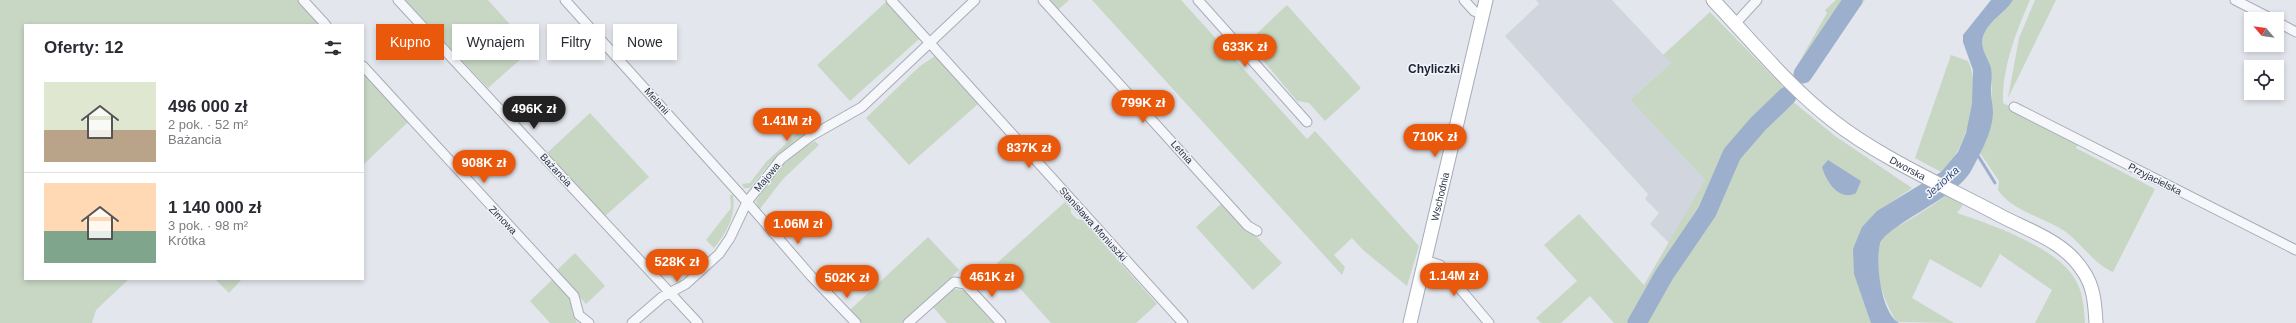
<!DOCTYPE html>
<html lang="pl">
<head>
<meta charset="utf-8">
<style>
	body { margin:0; font-family:Helvetica,sans-serif; background:#f7f7f7; color:#2b2b33; height:100vh; display:flex; flex-direction:column; font-size:15px; white-space:nowrap }
	* { box-sizing:border-box; margin:0 }
	p { font-size:13px; color:#7c7c81 }
	.icon { flex:none; width:22px; height:22px; fill:none; stroke:currentColor; stroke-width:2; stroke-linecap:round; stroke-linejoin:round }
	.map { position:relative; flex:1; overflow:hidden }
	.drawer { position:absolute; left:24px; top:24px; width:340px; height:256px; display:flex; flex-direction:column; background:#fff; border-radius:0px; box-shadow:0 2px 6px #0003 }
	.drawer>* { flex:none }
	.guide { position:absolute; left:376px; top:24px; width:380px; height:36px; display:flex; gap:8px }
	.needle { width:26px; rotate:298deg }
	.fabs { position:absolute; left:2244px; top:12px; display:grid; gap:8px }
	.fabs a { display:grid; place-items:center; width:40px; height:40px; border-radius:0px; background:#fff; box-shadow:0 2px 6px #0003; font-size:20px }
	.price { position:absolute; translate:-50% -34px; padding:0 9px; border-radius:14px; background:#ea580c; color:#fff; font-size:13px; line-height:26px; filter:drop-shadow(0 1px 2px #0008) }
	.price::after { content:''; position:absolute; left:50%; top:24px; width:12px; height:9px; margin-left:-6px; background:inherit; clip-path:polygon(0 0,100% 0,50% 100%) }
	.price.selected { background:#222; color:#fff }
	ul { padding:0; list-style:none }
	li { display:flex; align-items:center; gap:12px; height:100px; padding:0 20px }
	li+li { border-top:1px solid #e1e1e2 }
	li span { display:grid; place-items:center; flex:none; width:112px; height:80px; border-radius:0px; color:#555 }
	li>.icon { margin-inline-start:auto }
	span .icon { width:48px; height:48px; fill:#fffc; stroke-width:1 }
	li b { font-size:17px }
	h2 { display:flex; justify-content:space-between; align-items:center; height:48px; padding:0 20px; font-size:17px }
	.pill { padding:0 14px; border-radius:0px; background:#fff; box-shadow:0 2px 6px #0003; font-size:14px; line-height:36px }
	.pill.selected { background:#ea580c; color:#fff }
	.map>svg:first-child { display:block }
</style>
</head>
<body>
<div class="map">
<svg width="2296" height="323" viewBox="0 0 2296 323">
	<rect width="100%" height="100%" fill="#e3e6ec"/>
	<path fill="#d1d5de" d="M1536,0H1612L1671,63L1630,100L1705,180L1670,244L1650,224L1659,213L1645,199L1648,194L1505,36L1539,4Z"/>
	<path fill="#c7d7c4" d="M0,0H298L321,25H25V279H129L96,310L92,323H0Z
		M405,0H488L532,49L488,88Z
		M1049,0H1069L1058,10Z
		M1092,0H1181L1307,139L1315,131L1419,246L1407,286L1363,250L1352,238L1334,255L1345,267L1342,275Z
		M1836,0H1865L1826,52L1808,83L1794,71L1827,13L1825,10Z
		M2013,0H2030C2016,32 2002,68 2003,103L2079,143L2076,148L2155,189L2113,272C2094,264 2082,244 2066,232C2044,217 2013,212 1998,190L1999,181L1980,153C1991,126 1994,105 1991,76C1990,61 1978,50 1984,35C1989,19 2006,14 2013,0Z
		M2035,0H2056L2008,98L2019,38Z
		M886,2L919,39L850,101L817,65Z
		M1287,5L1361,88L1325,121L1309,103L1297,101L1262,59L1263,50L1252,38Z
		M1710,12L1793,97L1791,100L1835,136L1912,188L1877,212L1862,227L1868,312L1871,323H1614L1590,296L1561,323H1541L1536,318L1577,281L1544,245L1579,214L1644,285L1705,180L1630,100L1671,63L1663,55Z
		M1951,55L1968,61C1980,86 1971,126 1958,150C1954,158 1947,165 1941,172L1915,158Z
		M935,56L978,104L909,165L866,118L920,66Z
		M363,72L408,122L363,165Z
		M590,113L649,177L605,216L547,153Z
		M804,127L807,130L806,134L770,163L750,188H744L742,184L750,183L766,162Z
		M815,141L819,145L783,179L759,210L756,201C769,178 791,153 815,141Z
		M730,195H733C736,216 727,232 714,248L706,240L731,208Z
		M1946,195L1963,205L1957,213C1990,224 2058,248 2075,279C2083,292 2084,308 2085,323H2035L2052,290L2000,254L1981,288L1930,259L1912,298L1954,323L1897,322C1883,301 1866,255 1887,233C1890,229 1897,227 1902,224C1918,215 1932,206 1946,195Z
		M1065,202L1071,209V213L1077,219L1082,220L1157,304L1136,323H1051L997,263Z
		M1223,202L1282,263L1253,290L1196,227Z
		M928,237L959,270L902,323H862L850,310Z
		M575,253L605,286L586,304L556,271Z
		M215,279H242L229,293Z
		M553,279L572,301V311L577,323H550L530,301Z
		M952,289L964,290L994,323H947L933,307Z"/>
	<path fill="#9cb0ce" d="M1991,0H2013C2006,13 1990,19 1984,34C1979,46 1986,55 1990,65C1993,73 1991,82 1991,90C1991,98 1993,106 1993,114C1992,133 1980,154 1971,171C1956,198 1885,226 1880,244C1875,262 1881,313 1899,323H1871L1854,274L1853,249L1862,227L1877,211L1941,172L1958,152L1966,133L1972,104L1973,70L1963,42V35Z
		M1828,160L1861,181L1856,193C1839,202 1826,181 1822,167Z"/>
	<g fill="none" stroke-linecap="round" stroke-linejoin="round">
		<path stroke="#9cb0ce" stroke-width="3" d="M1977,154L1995,183"/>
		<path stroke="#9cb0ce" stroke-width="19" d="M1803,74L1853,0
			M1637,323L1664,275L1707,212L1732,154L1758,124L1787,96"/>
		<g stroke="#a7acb7" stroke-width="11">
			<path id="street" d="M303,0L326,25
				M398,0L698,323
				M565,0L747,202L811,276L856,323
				M891,0L1183,323
				M1043,0L1248,226L1257,231
				M1198,0L1307,122
				M1464,0L1474,11L1482,15
				M2235,0L2272,19
				M2277,22L2296,32
				M1735,24L1757,0
				M363,66L574,296L579,315L589,323
				M2014,107L2296,250
				M1425,260L1440,265L1489,323
				M632,323L662,297L686,284L719,254L730,238L747,202L781,159L811,136L862,107L975,0
				M908,323L954,282L965,284L1001,323"/>
		</g>
		<g stroke="#a7acb7" stroke-width="15">
			<g id="secondary">
				<path id="s1" d="M1713,0C1752,41 1788,86 1832,120C1880,158 1947,187 2001,216C2030,231 2065,242 2083,271C2094,286 2095,305 2096,323"/>
				<path id="s2" d="M1410,323L1486,0"/>
			</g>
		</g>
		<use href="#street" stroke="#f6f7fa" stroke-width="9"/>
		<use href="#secondary" stroke="#fff" stroke-width="13"/>
	</g>
	<g text-anchor="middle" dominant-baseline="central" stroke-width="3" stroke-linejoin="round" paint-order="stroke">
		<g font-size="10" fill="#293146" stroke="#f3f5f9">
			<text transform="translate(657 101) rotate(48)">Melanii</text>
			<text transform="translate(1182 152) rotate(48)">Letnia</text>
			<text stroke="none"><textPath href="#s1" startOffset="259">Dworska</textPath></text>
			<text transform="translate(556 170) rotate(47)">Bażancia</text>
			<text transform="translate(767 177) rotate(-51)">Majowa</text>
			<text transform="translate(2155 179) rotate(27)">Przyjacielska</text>
			<text stroke="none"><textPath href="#s2" startOffset="130">Wschodnia</textPath></text>
			<text transform="translate(503 220) rotate(46)">Zimowa</text>
			<text transform="translate(1093 224) rotate(48)">Stanisława Moniuszki</text>
		</g>
		<g font-size="11" font-style="italic" fill="#304c7e" stroke="#f3f5f9">
			<text transform="translate(1942 182) rotate(-42)">Jeziorka</text>
		</g>
		<g font-size="12" font-weight="bold" fill="#1b2237" stroke="#f3f5f9">
			<text x="1434" y="69">Chyliczki</text>
		</g>
	</g>
</svg>
<div class="fabs">
<a><svg class="needle" viewBox="-14 -14 28 28"><path d="M0-13l5 13h-10z" fill="#e53935"/><path d="M0 13l5-13h-10z" fill="#7c7c81"/></svg></a>
<a><svg class="icon" aria-label="locate" viewBox="0 0 24 24"><circle cx="12" cy="12" r="6"/><path d="M12 2v4M12 18v4M2 12h4M18 12h4"/></svg></a>
</div>
<b class="price" style="left:1245px;top:68px">633K zł</b>
<b class="price" style="left:1143px;top:124px">799K zł</b>
<b class="price selected" style="left:534px;top:130px">496K zł</b>
<b class="price" style="left:787px;top:142px">1.41M zł</b>
<b class="price" style="left:1435px;top:158px">710K zł</b>
<b class="price" style="left:1029px;top:169px">837K zł</b>
<b class="price" style="left:484px;top:184px">908K zł</b>
<b class="price" style="left:798px;top:245px">1.06M zł</b>
<b class="price" style="left:677px;top:283px">528K zł</b>
<b class="price" style="left:1454px;top:297px">1.14M zł</b>
<b class="price" style="left:992px;top:298px">461K zł</b>
<b class="price" style="left:847px;top:299px">502K zł</b>
<div class="guide">
<a class="pill selected">Kupno</a>
<a class="pill">Wynajem</a>
<a class="pill">Filtry</a>
<a class="pill">Nowe</a>
</div>
<section class="drawer">
<h2>Oferty: 12<svg class="icon" aria-label="filters" viewBox="0 0 24 24"><path d="M4 7h16M4 17h16"/><circle cx="9" cy="7" r="2"/><circle cx="15" cy="17" r="2"/></svg></h2>
<ul>
<li><span style="background:linear-gradient(#dfe7d0 60%,#b9a48a 0)"><svg class="icon" aria-label="home" viewBox="0 0 24 24"><path d="M3 11l9-7 9 7M6 9v11h12V9"/></svg></span><div><b>496 000 zł</b><p>2 pok. · 52 m²</p><p>Bażancia</p></div></li>
<li><span style="background:linear-gradient(#ffd9b3 60%,#7fa58c 0)"><svg class="icon" aria-label="home" viewBox="0 0 24 24"><path d="M3 11l9-7 9 7M6 9v11h12V9"/></svg></span><div><b>1 140 000 zł</b><p>3 pok. · 98 m²</p><p>Krótka</p></div></li>
</ul>
</section>
</div>
</body>
</html>
